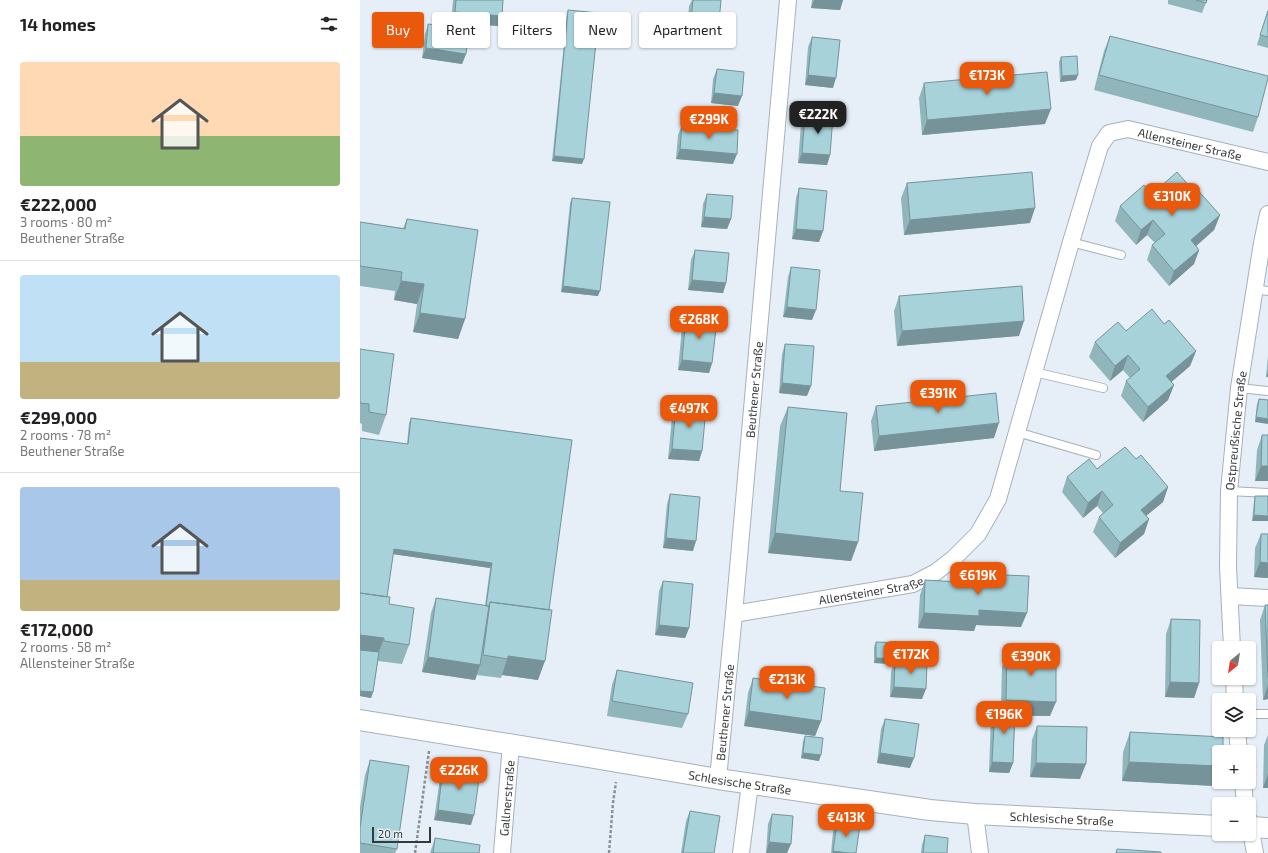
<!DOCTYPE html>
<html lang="en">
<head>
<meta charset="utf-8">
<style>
	body { margin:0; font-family:"Exo 2",sans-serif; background:#f6f6f6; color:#222; height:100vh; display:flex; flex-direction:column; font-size:15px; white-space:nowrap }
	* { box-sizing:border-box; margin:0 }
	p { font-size:13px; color:#767676 }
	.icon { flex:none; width:22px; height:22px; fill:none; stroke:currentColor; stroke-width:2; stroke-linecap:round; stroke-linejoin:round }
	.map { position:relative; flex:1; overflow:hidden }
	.details { display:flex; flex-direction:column; background:#fff; width:360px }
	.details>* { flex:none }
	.hud { position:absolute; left:12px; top:12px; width:380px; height:36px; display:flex; gap:8px }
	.needle { width:26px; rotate:210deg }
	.controls { position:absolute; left:852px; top:641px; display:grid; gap:8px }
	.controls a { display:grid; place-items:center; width:44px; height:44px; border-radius:4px; background:#fff; box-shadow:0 1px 3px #0004; font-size:20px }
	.scale { position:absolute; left:12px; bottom:10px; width:59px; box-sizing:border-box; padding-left:4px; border:2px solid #373a3d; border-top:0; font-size:11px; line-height:14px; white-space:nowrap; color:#373a3d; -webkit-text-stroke:3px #e6eff7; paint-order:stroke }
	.price { position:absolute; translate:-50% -34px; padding:0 9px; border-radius:8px; background:#ea580c; color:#fff; font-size:13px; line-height:26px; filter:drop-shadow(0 1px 2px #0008) }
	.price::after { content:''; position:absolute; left:50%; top:24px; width:12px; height:9px; margin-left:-6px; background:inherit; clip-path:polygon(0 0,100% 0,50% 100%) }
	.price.current { background:#222; color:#fff }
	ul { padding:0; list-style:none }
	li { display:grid; align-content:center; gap:8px; height:212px; padding:0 20px }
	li+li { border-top:1px solid #e0e0e0 }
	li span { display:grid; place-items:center; height:124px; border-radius:4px; color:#555 }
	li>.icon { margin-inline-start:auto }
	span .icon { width:72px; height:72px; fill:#fffc; stroke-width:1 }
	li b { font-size:17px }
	h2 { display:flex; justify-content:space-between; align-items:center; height:48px; padding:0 20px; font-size:17px }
	.tag { padding:0 14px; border-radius:4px; background:#fff; box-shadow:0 1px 3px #0004; font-size:14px; line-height:36px }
	.tag.current { background:#ea580c; color:#fff }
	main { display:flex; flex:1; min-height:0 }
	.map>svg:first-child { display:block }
</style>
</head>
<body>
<main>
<section class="details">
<h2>14 homes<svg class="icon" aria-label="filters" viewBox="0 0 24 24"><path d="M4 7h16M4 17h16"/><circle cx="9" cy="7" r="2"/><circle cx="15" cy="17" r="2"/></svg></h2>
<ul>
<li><span style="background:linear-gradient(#ffd9b3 60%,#8fb573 0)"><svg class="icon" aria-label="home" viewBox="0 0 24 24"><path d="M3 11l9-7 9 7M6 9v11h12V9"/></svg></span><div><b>€222,000</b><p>3 rooms · 80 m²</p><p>Beuthener Straße</p></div></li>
<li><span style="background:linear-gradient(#bfe0f5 70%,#c2b280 0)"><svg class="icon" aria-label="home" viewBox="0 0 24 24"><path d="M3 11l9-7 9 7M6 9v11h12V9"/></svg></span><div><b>€299,000</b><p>2 rooms · 78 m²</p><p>Beuthener Straße</p></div></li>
<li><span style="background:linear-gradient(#a9c7e8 75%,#c2b280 0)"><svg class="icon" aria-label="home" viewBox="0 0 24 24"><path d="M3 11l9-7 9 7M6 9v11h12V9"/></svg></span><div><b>€172,000</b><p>2 rooms · 58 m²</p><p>Allensteiner Straße</p></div></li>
</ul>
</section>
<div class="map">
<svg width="908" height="853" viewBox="0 0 908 853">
	<rect width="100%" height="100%" fill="#e6eff7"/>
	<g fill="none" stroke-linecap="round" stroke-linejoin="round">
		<g stroke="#a8b1b8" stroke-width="10">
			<path id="service" d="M711,242L761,255
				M894,289L908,291
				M674,372L743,388
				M879,388L908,391
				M657,432L736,455
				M869,491L908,493
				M889,714H908"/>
		</g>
		<g stroke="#a8b1b8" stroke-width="18">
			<g id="minor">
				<path d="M870,596L908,598"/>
				<path id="s1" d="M374,614L553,584L576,572L594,558L618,534L638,499L711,242L740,146L749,133L768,129L908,162"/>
				<path id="s2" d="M872,648L868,567L869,491L879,388L902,243L908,214"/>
				<path d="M874,678L875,700"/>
				<path d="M877,730L879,752"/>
				<path id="s3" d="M358,779L374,614L428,0"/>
				<path d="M883,782L885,804"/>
				<path d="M615,814L620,853"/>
				<path d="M889,820L895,853"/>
				<path id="s4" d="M142,853L151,744"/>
				<path d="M381,853L390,784"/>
			</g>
		</g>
		<g stroke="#a8b1b8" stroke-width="22">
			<g id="tertiary">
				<path id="s5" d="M0,720L216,755L358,779L570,810L615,814L859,826"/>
				<path d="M889,827L908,828"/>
			</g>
		</g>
		<path stroke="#898f94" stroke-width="2.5" stroke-dasharray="3 2" stroke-linecap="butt" d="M55,853L69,751
			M249,853L253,803L256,782"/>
		<use href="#service" stroke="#fff" stroke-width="8"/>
		<use href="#minor" stroke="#fff" stroke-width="16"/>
		<use href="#tertiary" stroke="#fff" stroke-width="20"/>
	</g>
	<path fill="#90b5bb" d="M93,0H143L142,16L138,26L91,22Z
		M332,0H361L355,43L326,41L329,6Z
		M452,0H483L480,10L451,8Z
		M808,0H847L842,13L808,4Z
		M908,9V48L897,45Z
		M208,10L222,164L192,161L207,15Z
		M68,24L106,54L102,64L62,58L65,34Z
		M750,36L898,117L893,132L734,90L744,51Z
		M452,37L473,88L445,85L448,47Z
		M701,57L716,80L700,82L699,62Z
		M357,69L378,106L351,103L353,79Z
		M564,83L685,124L562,135L559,98Z
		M445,115L470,155L467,165L438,163L441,125Z
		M322,125L373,164L316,159L318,135Z
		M547,183L670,223L544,235L541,198Z
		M439,188L463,231L459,242L432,239L436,198Z
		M831,188L860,215L854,230L836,246L839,250L834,264L809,286L787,260L792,245L795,243L787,235L776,245L755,221L760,206L792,194Z
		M347,194L371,219L367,229L341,227L343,204Z
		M212,198L238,296L201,292L210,203Z
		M47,219L105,319L98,339L53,332L57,304L34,300L35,291L0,286V222L43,228Z
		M335,250L366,283L363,293L328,290L331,260Z
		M431,267L452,320L423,317L428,277Z
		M539,296L659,336L537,346L534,311Z
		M326,317L352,363L349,373L318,370L322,327Z
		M804,324L836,351L830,366L811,382L814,385L808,400L783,422L761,396L766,381L770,378L763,370L750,381L729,357L735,342L766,331Z
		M425,344L447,396L419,393L422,354Z
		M0,349L26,415L19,435L2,431V424L0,423Z
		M908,355V377H906Z
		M899,399L908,400L895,422L897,404Z
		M316,406L342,451L339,461L308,459L312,417Z
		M516,406L634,438L514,451L511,421Z
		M428,407L480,491L498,542L491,561L408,553L420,426Z
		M51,418L212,440L178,680L142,675L141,678L117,675L115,680L62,672L71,613L76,598L125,606L130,568L33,554L27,597L29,604L49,645L42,664L18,661L13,692L11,698L0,696V438L47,444L49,423Z
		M902,435L908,481H895L897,450Z
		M776,459L808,487L803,502L786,516L789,519L784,534L755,558L733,532L739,517L743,513L737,506L723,518L702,492L707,477Z
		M310,494L333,551L303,548L307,504Z
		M895,496H908L892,521L894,501Z
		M901,534L908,578L894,577L895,548Z
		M617,574L661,627L616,625L614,631L558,628L560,595L565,580L614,583Z
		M303,581L329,628L325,638L295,635L299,591Z
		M905,605H908V699L903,700L900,620Z
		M811,619L839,683L834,698L805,697L806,634Z
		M516,642L565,663L562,699L530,697L531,672L534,664L514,663V647Z
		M647,652L690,716H655L653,763L649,773L629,772L631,717L635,707H641L642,667Z
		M257,670L328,714L322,728L247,716L252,685Z
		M393,678L461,721L455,736L384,726L388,693Z
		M525,719L550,768L517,763L521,729Z
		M677,726L720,779L670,777L672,740Z
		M770,732L859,752V775L855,786L762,781L763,752Z
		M908,735V788H903L904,745Z
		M445,736L459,761L441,758L443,741Z
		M10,760L37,849L35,853H0V807L5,775Z
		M83,768L111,825L74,820L80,778Z
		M330,811L354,853H321L326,821Z
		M412,814L427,853H406L408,824Z
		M477,822L496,853H471L473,832Z
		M565,835L587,853H561L562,845Z
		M75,838L73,853H70Z"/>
	<path fill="#759399" d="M454,0H483L480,10L451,8Z
		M95,12L142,16L138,26L91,22Z
		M330,30L358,33L355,43L326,41Z
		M66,48L106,54L102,64L62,58Z
		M448,75L476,78L473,88L445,85Z
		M718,75L716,80L700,82L702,76Z
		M354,93L382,96L378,106L351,103Z
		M691,109L685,124L562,135L567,120Z
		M320,149L377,154L373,164L316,159Z
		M442,153L470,155L467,165L438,163Z
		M194,156L224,159L222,164L192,161Z
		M675,208L670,223L544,235L550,220Z
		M860,215L854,230L826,255L831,240Z
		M344,217L371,219L367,229L341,227Z
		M793,220L787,235L776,245L781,230Z
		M436,229L463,231L459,242L432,239Z
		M839,250L834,264L809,286L814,271Z
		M332,280L366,283L363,293L328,290Z
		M41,281L64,284L57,304L34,300Z
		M203,286L240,291L238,296L201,292Z
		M427,307L456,310L452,320L423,317Z
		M60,313L105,319L98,339L53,332Z
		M664,321L659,336L537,346L542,331Z
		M836,351L830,366L801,391L806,376Z
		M768,355L763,370L750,381L755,366Z
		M322,360L352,363L349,373L318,370Z
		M908,371V377H906Z
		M422,383L451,386L447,396L419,393Z
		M814,385L808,400L783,422L788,407Z
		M896,417L908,419V424L895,422Z
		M639,423L634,438L514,451L519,436Z
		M312,449L342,451L339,461L308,459Z
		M901,466H908V481H895Z
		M808,487L803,502L776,524L781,510Z
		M742,491L737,506L723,518L728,503Z
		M894,515L908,516V521H892Z
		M789,519L784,534L755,558L760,543Z
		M415,533L498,542L491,561L408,553Z
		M306,538L336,541L333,551L303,548Z
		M34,549L132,563L130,568L32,554Z
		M900,562L908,563V578L894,577Z
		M619,610L667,613L661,627L616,625L614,631L558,628L564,613Z
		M299,625L329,628L325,638L295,635Z
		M0,635L24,638L17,657L0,655Z
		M148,656L185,661L178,680L142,675Z
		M68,657L120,665L115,680L62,672Z
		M516,658L566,660L564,665L535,662L534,664L514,663Z
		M810,682L839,683L834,698L805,697Z
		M908,685V699L903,700Z
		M534,687L566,689L562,699L530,697Z
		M0,691L13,692L11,698L0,696Z
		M646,700L696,702L690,716L641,715Z
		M389,711L461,721L455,736L384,726Z
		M443,753L461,755L459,761L441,758Z
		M520,753L554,758L550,768L517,763Z
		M632,762L653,763L649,773L629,772Z
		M769,762L859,766V775L855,786L762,781Z
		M676,763L726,764L720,779L670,777Z
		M908,774V788H903Z
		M78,810L114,815L111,825L74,820Z
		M409,842L431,844L427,853H406Z
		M473,851L489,853H472Z"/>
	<path fill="#a7d2da" stroke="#759399" d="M96,0H143L142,16L95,12Z
		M333,0H361L358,33L330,30Z
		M836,0H847L846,3Z
		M208,10L239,13L224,159L194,156Z
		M908,11V37L900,35Z
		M68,24L109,29L106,54L66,48Z
		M750,36L908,76V78L898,117L739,75Z
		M452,37L480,40L476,78L448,75Z
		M717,56L718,75L702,76L701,57Z
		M357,69L384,72L382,96L354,93Z
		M687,72L691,109L567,120L564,83Z
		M445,115L473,116L470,155L442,153Z
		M322,125L378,130L377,154L320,149Z
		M672,172L675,208L550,220L547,183Z
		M817,172L831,188L834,186L860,215L831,240L839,250L814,271L792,245L805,234L793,220L781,230L760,206L784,185L792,194Z
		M439,188L467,191L463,231L436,229Z
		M347,194L373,196L371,219L344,217Z
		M212,198L250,202L240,291L203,286Z
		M47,219L118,230L105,319L60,313L64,284L41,281L42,272L0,266V222L45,229Z
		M335,250L369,253L366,283L332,280Z
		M431,267L460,270L456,310L427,307Z
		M662,286L664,321L542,331L539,296Z
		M792,309L804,324L809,320L836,351L806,376L814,385L788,407L766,381L780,369L768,355L755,366L735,342L758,322L766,331Z
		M326,317L357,320L352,363L322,360Z
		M425,344L454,346L451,386L422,383Z
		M0,349L34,354L26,415L9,412V404L0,403Z
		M636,393L639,423L519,436L516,406Z
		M899,399L908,400V419L896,417Z
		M316,406L346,409L342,451L312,449Z
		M428,407L487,413L480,491L503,493L498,542L415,533Z
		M51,418L212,440L189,610L130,602L129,606H126L132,563L34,549L27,597L0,593V438L48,444Z
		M902,435H908V466H901Z
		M765,447L776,459L781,455L808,487L781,510L789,519L760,543L739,517L753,505L742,491L728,503L707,477L729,459L737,469Z
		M310,494L340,497L336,541L306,538Z
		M895,496H908V516L894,515Z
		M901,534H908V563L900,562Z
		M617,574L669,576L667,613L619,610V616L564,613L565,580L617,583Z
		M303,581L333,584L329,628L299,625Z
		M0,593L30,597L29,604L54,608L49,645L24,641V638L0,635Z
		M76,598L129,606L120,665L68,657Z
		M130,602L192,610L185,661L148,656V659L123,655Z
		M905,605H908V677Z
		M811,619L840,620L839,683L810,682Z
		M516,642L566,644V660L516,658Z
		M0,650L19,652L13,692L0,691Z
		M647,652L696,653V702L646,700Z
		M535,662L567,663L566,689L534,687Z
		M257,670L333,683L328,714L252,701Z
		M393,678L465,688L461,721L389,711Z
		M635,707L655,708L653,763L632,762Z
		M525,719L559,724L554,758L520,753Z
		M677,726L727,727L726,764L676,763Z
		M770,732L863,737V752H859V766L769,762Z
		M445,736L463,738L461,755L443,753Z
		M10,760L49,766L37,849L0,843V828Z
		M83,768L120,772L114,815L78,810Z
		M330,811L360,816L354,853H323Z
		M412,814L433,816L431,844L409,842Z
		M477,822L500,825L496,853H489L473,851Z
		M565,835L588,838L587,853H563Z
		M75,838L120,845L119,853H73Z
		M757,849L801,852V853H756Z"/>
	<g text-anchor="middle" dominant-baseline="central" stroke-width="3" stroke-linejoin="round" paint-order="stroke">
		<g font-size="12" fill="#373a3d" stroke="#e6eff7">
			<text stroke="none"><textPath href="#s1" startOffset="771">Allensteiner Straße</textPath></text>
			<text stroke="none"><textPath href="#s3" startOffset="391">Beuthener Straße</textPath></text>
			<text stroke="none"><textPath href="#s2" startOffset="218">Ostpreußische Straße</textPath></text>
			<text stroke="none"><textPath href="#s1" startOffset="139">Allensteiner Straße</textPath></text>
			<text stroke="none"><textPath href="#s3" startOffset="67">Beuthener Straße</textPath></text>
			<text stroke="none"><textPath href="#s5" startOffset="385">Schlesische Straße</textPath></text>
			<text stroke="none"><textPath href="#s4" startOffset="55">Gallnerstraße</textPath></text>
			<text stroke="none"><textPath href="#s5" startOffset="709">Schlesische Straße</textPath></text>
		</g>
	</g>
</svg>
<div class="controls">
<a><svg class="needle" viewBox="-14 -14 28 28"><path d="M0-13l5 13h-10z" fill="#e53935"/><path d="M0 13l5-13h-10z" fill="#767676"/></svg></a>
<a><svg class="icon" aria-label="layers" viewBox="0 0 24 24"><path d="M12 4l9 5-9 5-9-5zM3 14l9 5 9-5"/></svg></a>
<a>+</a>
<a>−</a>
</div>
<div class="scale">20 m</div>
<b class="price" style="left:627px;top:96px">€173K</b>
<b class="price current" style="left:458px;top:135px">€222K</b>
<b class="price" style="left:349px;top:140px">€299K</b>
<b class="price" style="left:812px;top:217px">€310K</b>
<b class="price" style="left:339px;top:340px">€268K</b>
<b class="price" style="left:578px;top:414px">€391K</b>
<b class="price" style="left:329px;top:429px">€497K</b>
<b class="price" style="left:618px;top:596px">€619K</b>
<b class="price" style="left:551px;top:675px">€172K</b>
<b class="price" style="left:671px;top:677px">€390K</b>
<b class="price" style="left:427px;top:700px">€213K</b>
<b class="price" style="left:644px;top:735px">€196K</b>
<b class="price" style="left:99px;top:791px">€226K</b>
<b class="price" style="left:486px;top:838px">€413K</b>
<div class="hud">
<a class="tag current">Buy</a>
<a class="tag">Rent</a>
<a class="tag">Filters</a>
<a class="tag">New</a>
<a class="tag">Apartment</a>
</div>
</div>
</main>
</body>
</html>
